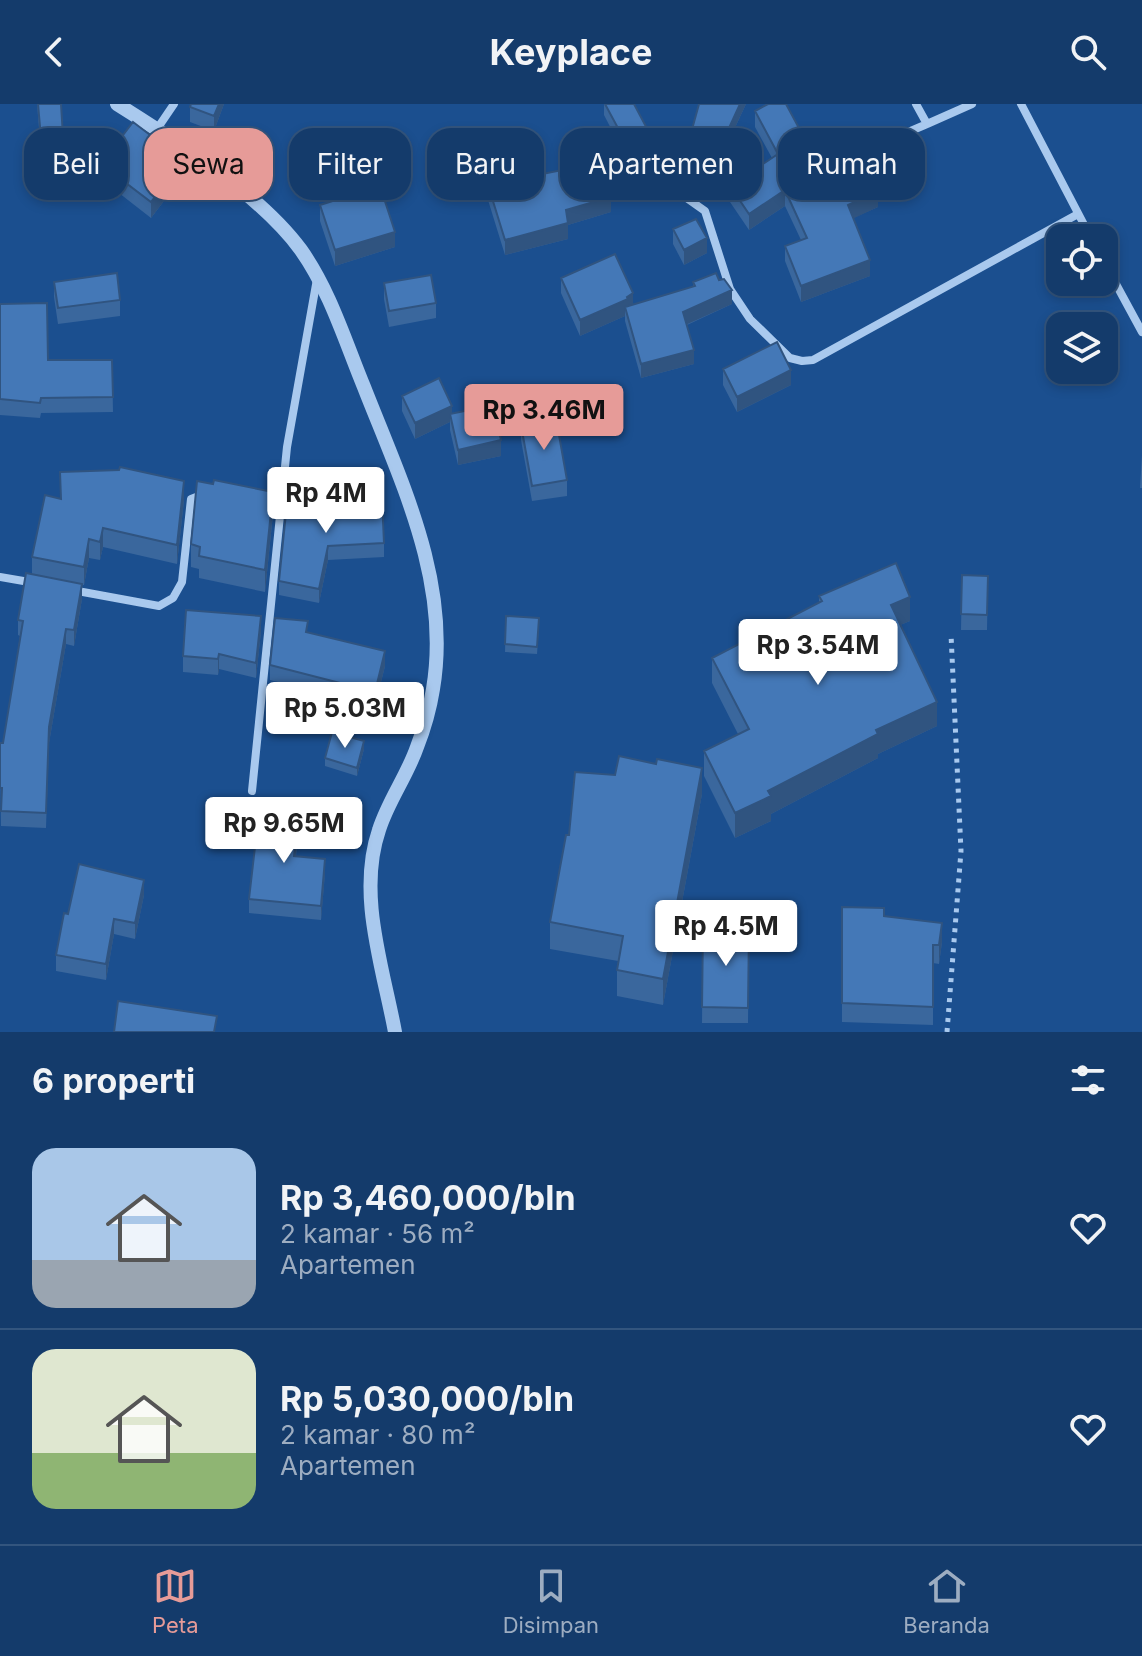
<!DOCTYPE html>
<html lang="id">
<head>
<meta charset="utf-8">
<style>
	body { margin:0; font-family:Inter,sans-serif; background:#214673; color:#f1f3f6; height:100vh; display:flex; flex-direction:column; font-size:30px; white-space:nowrap }
	* { box-sizing:border-box; margin:0 }
	p { font-size:26px; color:#9dadc1 }
	.icon { flex:none; width:44px; height:44px; fill:none; stroke:currentColor; stroke-width:2; stroke-linecap:round; stroke-linejoin:round }
	.map { position:relative; height:928px; overflow:hidden }
	.side { display:flex; flex-direction:column; background:#143b6b; flex:1 }
	.side>* { flex:none }
	.top-card { position:absolute; left:24px; top:24px; width:1094px; height:72px; display:flex; gap:16px }
	.controls { position:absolute; left:1046px; top:120px; display:grid; gap:16px }
	.controls a { display:grid; place-items:center; width:72px; height:72px; border-radius:16px; background:#143b6b; box-shadow:0 4px 12px #0003,0 0 0 2px #33557e; font-size:40px }
	.price { position:absolute; translate:-50% -68px; padding:0 18px; border-radius:8px; background:#fff; color:#222; font-size:26px; line-height:52px; filter:drop-shadow(0 2px 4px #0008) }
	.price::after { content:''; position:absolute; left:50%; top:48px; width:24px; height:18px; margin-left:-12px; background:inherit; clip-path:polygon(0 0,100% 0,50% 100%) }
	.price.on { background:#e69b98; color:#111 }
	ul { padding:0; list-style:none }
	li { display:flex; align-items:center; gap:24px; height:200px; padding:0 32px }
	li+li { border-top:2px solid #33557e }
	li span { display:grid; place-items:center; flex:none; width:224px; height:160px; border-radius:24px; color:#555 }
	li>.icon { margin-inline-start:auto }
	span .icon { width:96px; height:96px; fill:#fffc; stroke-width:1 }
	li b { font-size:34px }
	h2 { display:flex; justify-content:space-between; align-items:center; height:96px; padding:0 32px; font-size:34px }
	.tag { padding:0 28px; border-radius:24px; background:#143b6b; box-shadow:0 4px 12px #0003,0 0 0 2px #33557e; font-size:28px; line-height:72px }
	.tag.on { background:#e69b98; color:#111 }
	header { display:flex; justify-content:space-between; align-items:center; height:104px; padding:0 32px; background:#143b6b; font-size:36px; font-weight:700 }
	.tabs { display:flex; justify-content:space-around; align-items:center; height:112px; border-top:2px solid #33557e; background:#143b6b; font-size:22px; color:#9dadc1 }
	.tabs a { display:grid; justify-items:center; gap:4px }
	.tabs .on { color:#e69b98 }
	.map>svg:first-child { display:block }
</style>
</head>
<body>
<header><svg class="icon" aria-label="back" viewBox="0 0 24 24"><path d="M15 5l-7 7 7 7"/></svg>Keyplace<svg class="icon" aria-label="search" viewBox="0 0 24 24"><circle cx="10" cy="10" r="6"/><path d="M15 15l6 6"/></svg></header>
<div class="map">
<svg width="1142" height="928" viewBox="0 0 1142 928">
	<rect width="100%" height="100%" fill="#1b4f8f"/>
	<g fill="none" stroke-linecap="round" stroke-linejoin="round">
		<path stroke="#a9c9ee" stroke-width="5" stroke-dasharray="4 6" stroke-linecap="butt" d="M947,928L961,747L951,530"/>
		<path stroke="#a9c9ee" stroke-width="8" d="M916,0L927,20L972,0
			M1021,0L1091,134
			M157,25L174,0
			M850,53L927,20
			M654,71L705,107L730,185L750,215L790,254L802,257L813,256L1078,110
			M1104,158L1142,228
			M0,473L35,479
			M72,486L159,502L173,494L182,478L191,395L204,390
			M252,687L287,343L317,175"/>
		<path stroke="#a9c9ee" stroke-width="14" d="M117,0C176,37 260,90 301,146C330,187 345,237 364,283C402,380 451,479 433,585C430,604 424,625 417,643C407,672 388,697 379,726C357,790 383,863 395,928"/>
	</g>
	<path fill="#3a679d" d="M37,0H61L63,47L41,49Z
		M224,0L214,27L190,18V3Z
		M604,0H634L660,49V63L654,59L641,81L624,48V42L619,40L604,11Z
		M746,0L718,60L698,51L691,41V29Z
		M755,7L820,63L878,103L853,114L870,172L801,198L785,157V142L801,136L785,102L749,126L730,98V82L772,54L755,23Z
		M563,50L611,108L568,121V135L505,151L488,96V81L563,66Z
		M101,60L183,72L151,114L101,75Z
		M320,101L395,143L335,162L320,117Z
		M673,125L707,149L684,161L673,140Z
		M561,174L633,201L693,183V178L732,200L687,221L694,260L641,274L625,217V212L580,232L561,189Z
		M54,178L120,196V212L58,220L54,193Z
		M384,179L436,199V214L389,223L384,195Z
		M0,200L48,256H112L113,308L41,309L40,314L0,311Z
		M723,265L791,281L737,308L723,281Z
		M402,292L452,310L501,352L458,361L450,326V318L415,335L402,307Z
		M521,321L567,376V392L532,397L521,336Z
		M1142,351V384H1140Z
		M60,368L184,396L177,460L103,443L100,456L89,454L84,481H82V495L74,542L66,540L49,639L46,724L1,722L0,639H3L20,532L18,531V516L32,471V453L61,395Z
		M287,399L384,439V453L328,456L319,499L279,491V477Z
		M273,410L265,488L199,474V465L191,463V440Z
		M962,471L988,472L987,526H961Z
		M819,492L910,517L900,521L937,622L878,650V654L771,710V717L735,734L704,672V647L738,630L712,579V554L819,499Z
		M506,512L539,522L537,550L505,548Z
		M261,527L256,574L219,565L218,571L183,568V552Z
		M308,529L385,562L375,602L270,576V561Z
		M364,645L357,672L325,662V654Z
		M702,690L663,901L617,892V866L618,857L550,845V818L569,731Z
		M299,726L296,752L325,769L321,816L249,809V795Z
		M144,791L135,835L114,830L106,876L56,867V851L68,810Z
		M842,803L884,812L942,838L939,860L933,859V921L842,918Z
		M703,823L749,824L748,919H702Z"/>
	<path fill="#305480" d="M219,0H224L214,27V12Z
		M740,0H746L718,60V48Z
		M654,45V59L641,81V67Z
		M183,56V72L151,114V98Z
		M785,86V102L749,126V110Z
		M878,87V103L848,117V101Z
		M611,93V108L568,121V135L505,151V136L566,106Z
		M395,128V143L335,162V146Z
		M707,134V149L684,161V146Z
		M870,156V172L801,198V182Z
		M732,186V200L683,222V208Z
		M633,189V204L625,203V212L580,232V216Z
		M694,246V260L641,274V260Z
		M791,266V281L737,308V293Z
		M452,302V317L450,310V318L415,335V319Z
		M501,336V352L458,361V346Z
		M184,377V396L177,460V441Z
		M273,388V410L265,488V466Z
		M103,424V443L100,456V438Z
		M89,435V454L84,481V463Z
		M328,442V456L319,499V485Z
		M82,480V495L74,542V526Z
		M910,493V517L891,525V501Z
		M261,512V527L256,574V559Z
		M66,525V540L49,639L46,724L49,623Z
		M385,547V562L375,602V588Z
		M219,550V565L218,571V555Z
		M937,598V622L878,650V654L771,710V717L735,734V709L768,687L876,626Z
		M364,637V645L357,672V664Z
		M702,664V690L663,901V875Z
		M299,712V726L294,766V752Z
		M325,755V769L321,816V802Z
		M144,776V791L135,835V819Z
		M114,815V830L106,876V860Z
		M942,819V838L939,860V841Z"/>
	<path fill="#4478b7" stroke="#305480" stroke-width="2" d="M38,0H61L63,32L41,34Z
		M191,0H219L214,12L190,3Z
		M605,0H634L660,49L654,45L641,67L624,34L630,32L619,26Z
		M699,0H740L718,48L698,39L691,29Z
		M768,0H786L820,63L858,45L878,87L848,101L870,156L801,182L785,142L807,134L785,86L749,110L730,82L778,50L755,7Z
		M133,18L183,56L151,98L101,60Z
		M596,40L611,93L566,106L568,119L505,136L488,81L567,65L563,50Z
		M380,82L395,128L335,146L320,101Z
		M696,115L707,134L684,146L673,125Z
		M615,150L633,189L627,193L628,195L580,216L561,174Z
		M117,169L120,196L58,204L54,178Z
		M716,169L719,176L724,175L732,186L683,208L694,246L641,260L625,203L695,182L693,178Z
		M431,171L436,199L389,207L384,179Z
		M47,199L48,256H112L113,293L41,294L40,299L0,295V200Z
		M777,238L791,266L737,293L723,265Z
		M439,274L452,302L415,319L402,292Z
		M493,301L501,336L458,346L450,310Z
		M556,314L567,376L532,382L521,321Z
		M120,363L184,377L177,441L103,424L100,438L89,435L84,463L32,453L45,391L61,395L60,368L119,366Z
		M214,376L273,388L265,466L199,452L200,443L191,440L197,377L213,380Z
		M382,395L384,439L328,442L319,485L279,477L287,399L306,403L307,397Z
		M896,459L910,493L891,501L937,598L876,626L878,630L768,687L771,692L735,709L704,647L749,625L712,554L822,497L819,492Z
		M26,469L82,480L74,526L66,525L49,623L46,709L1,707L2,684H0V639H3L23,517L18,516Z
		M962,471L988,472L987,511L961,510Z
		M186,506L261,512L256,559L219,550L218,555L183,552Z
		M506,512L539,514L537,543L505,540Z
		M275,514L308,517L306,528L385,547L375,588L270,561Z
		M332,628L364,637L357,664L325,654Z
		M619,652L656,660L657,655L702,664L663,875L617,866L623,832L550,818L566,731H569L575,668L615,671Z
		M259,708L299,712L294,752L325,755L321,802L249,795Z
		M79,760L144,776L135,819L114,815L106,860L56,851L64,809L68,810Z
		M842,803L884,804V812L942,819L939,841H933V903L842,899Z
		M703,823L749,824L748,904L702,903Z
		M118,897L217,912L214,928H114Z"/>
</svg>
<div class="controls">
<a><svg class="icon" aria-label="locate" viewBox="0 0 24 24"><circle cx="12" cy="12" r="6"/><path d="M12 2v4M12 18v4M2 12h4M18 12h4"/></svg></a>
<a><svg class="icon" aria-label="layers" viewBox="0 0 24 24"><path d="M12 4l9 5-9 5-9-5zM3 14l9 5 9-5"/></svg></a>
</div>
<b class="price on" style="left:544px;top:348px">Rp 3.46M</b>
<b class="price" style="left:326px;top:431px">Rp 4M</b>
<b class="price" style="left:818px;top:583px">Rp 3.54M</b>
<b class="price" style="left:345px;top:646px">Rp 5.03M</b>
<b class="price" style="left:284px;top:761px">Rp 9.65M</b>
<b class="price" style="left:726px;top:864px">Rp 4.5M</b>
<div class="top-card">
<a class="tag">Beli</a>
<a class="tag on">Sewa</a>
<a class="tag">Filter</a>
<a class="tag">Baru</a>
<a class="tag">Apartemen</a>
<a class="tag">Rumah</a>
</div>
</div>
<section class="side">
<h2>6 properti<svg class="icon" aria-label="filters" viewBox="0 0 24 24"><path d="M4 7h16M4 17h16"/><circle cx="9" cy="7" r="2"/><circle cx="15" cy="17" r="2"/></svg></h2>
<ul>
<li><span style="background:linear-gradient(#a9c7e8 70%,#9aa5b1 0)"><svg class="icon" aria-label="home" viewBox="0 0 24 24"><path d="M3 11l9-7 9 7M6 9v11h12V9"/></svg></span><div><b>Rp 3,460,000/bln</b><p>2 kamar · 56 m²</p><p>Apartemen</p></div><svg class="icon" aria-label="heart" viewBox="0 0 24 24"><path d="M12 20l-8-8c-3-5 5-10 8-4 3-6 11-1 8 4z"/></svg></li>
<li><span style="background:linear-gradient(#dfe7d0 65%,#8fb573 0)"><svg class="icon" aria-label="home" viewBox="0 0 24 24"><path d="M3 11l9-7 9 7M6 9v11h12V9"/></svg></span><div><b>Rp 5,030,000/bln</b><p>2 kamar · 80 m²</p><p>Apartemen</p></div><svg class="icon" aria-label="heart" viewBox="0 0 24 24"><path d="M12 20l-8-8c-3-5 5-10 8-4 3-6 11-1 8 4z"/></svg></li>
</ul>
</section>
<nav class="tabs">
<a class="on"><svg class="icon" aria-label="map" viewBox="0 0 24 24"><path d="M3 6l6-2 6 2 6-2v14l-6 2-6-2-6 2zM9 4v14M15 6v14"/></svg>Peta</a>
<a><svg class="icon" aria-label="saved" viewBox="0 0 24 24"><path d="M7 4h10v16l-5-4-5 4z"/></svg>Disimpan</a>
<a><svg class="icon" aria-label="home" viewBox="0 0 24 24"><path d="M3 11l9-7 9 7M6 9v11h12V9"/></svg>Beranda</a>
</nav>
</body>
</html>
